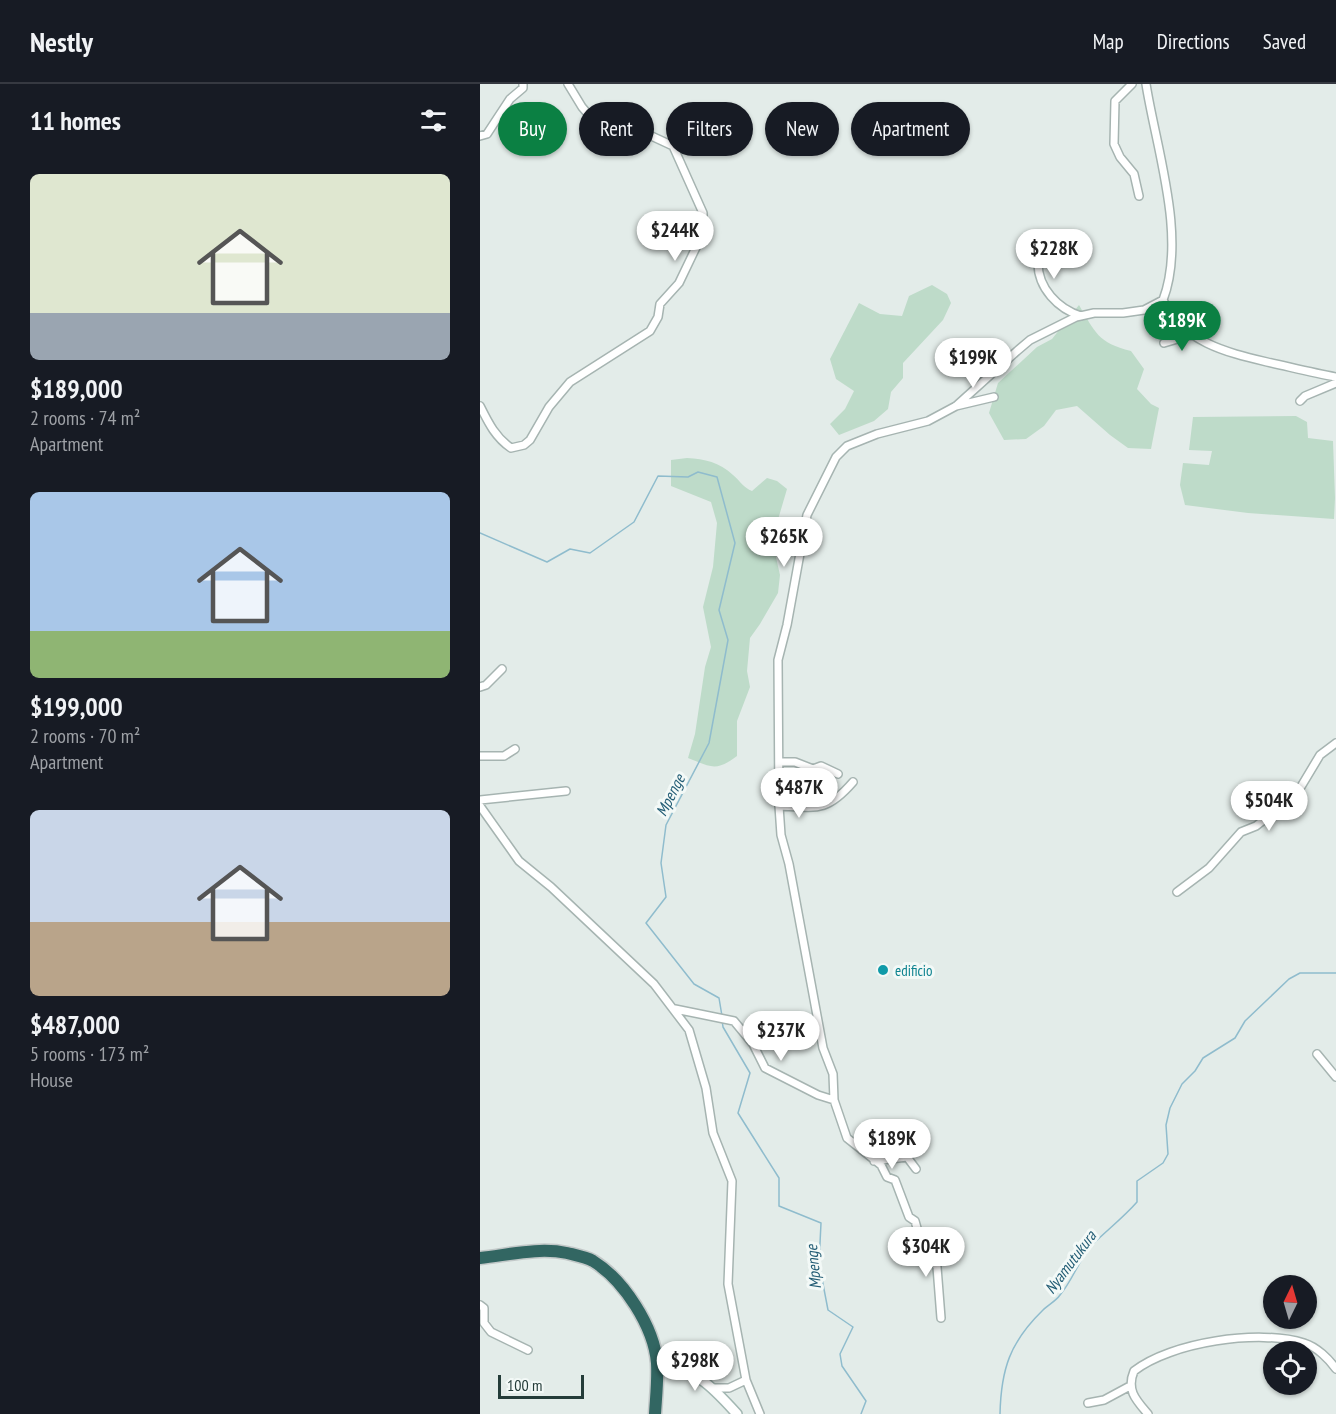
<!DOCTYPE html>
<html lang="en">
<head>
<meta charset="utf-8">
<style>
	body { margin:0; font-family:"PT Sans Narrow",sans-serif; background:#20242c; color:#f1f3f6; height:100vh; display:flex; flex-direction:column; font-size:22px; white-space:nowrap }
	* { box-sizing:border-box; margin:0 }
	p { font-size:20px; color:#9ea1a6 }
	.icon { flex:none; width:33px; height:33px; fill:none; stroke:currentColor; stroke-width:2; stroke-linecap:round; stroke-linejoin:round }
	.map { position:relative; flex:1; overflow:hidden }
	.drawer { display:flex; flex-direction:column; background:#171b24; width:480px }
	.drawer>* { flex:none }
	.guide { position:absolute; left:18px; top:18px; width:570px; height:54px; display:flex; gap:12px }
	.needle { width:39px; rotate:5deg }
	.buttons { position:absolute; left:783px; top:1191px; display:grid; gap:12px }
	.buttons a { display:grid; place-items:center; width:54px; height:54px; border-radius:50%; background:#171b24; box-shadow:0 2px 4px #0004; font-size:30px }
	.scale { position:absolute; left:18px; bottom:15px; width:86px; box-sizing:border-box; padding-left:6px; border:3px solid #243c39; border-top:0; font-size:16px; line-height:21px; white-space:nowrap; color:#243c39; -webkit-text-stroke:4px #f3f9f7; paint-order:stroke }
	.price { position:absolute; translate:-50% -51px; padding:0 14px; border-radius:21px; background:#fff; color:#222; font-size:20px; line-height:39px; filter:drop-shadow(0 2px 3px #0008) }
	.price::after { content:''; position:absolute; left:50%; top:36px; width:18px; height:14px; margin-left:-9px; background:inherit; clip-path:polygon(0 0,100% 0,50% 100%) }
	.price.current { background:#0b8043; color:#fff }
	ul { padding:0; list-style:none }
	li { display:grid; align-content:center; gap:12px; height:318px; padding:0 30px }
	li span { display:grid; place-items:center; height:186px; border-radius:9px; color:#555 }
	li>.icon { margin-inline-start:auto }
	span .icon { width:108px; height:108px; fill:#fffc; stroke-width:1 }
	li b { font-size:26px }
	h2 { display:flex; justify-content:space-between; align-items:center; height:72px; padding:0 30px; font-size:26px }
	.pill { padding:0 21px; border-radius:27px; background:#171b24; box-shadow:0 2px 4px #0004; font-size:21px; line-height:54px }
	.pill.current { background:#0b8043; color:#fff }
	header { display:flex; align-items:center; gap:36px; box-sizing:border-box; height:84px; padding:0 30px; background:#171b24; border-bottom:2px solid #363941 }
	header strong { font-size:28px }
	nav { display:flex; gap:33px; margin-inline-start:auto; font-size:21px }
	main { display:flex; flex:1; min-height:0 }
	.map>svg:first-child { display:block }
</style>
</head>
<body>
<header>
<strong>Nestly</strong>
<nav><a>Map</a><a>Directions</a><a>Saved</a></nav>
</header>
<main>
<section class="drawer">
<h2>11 homes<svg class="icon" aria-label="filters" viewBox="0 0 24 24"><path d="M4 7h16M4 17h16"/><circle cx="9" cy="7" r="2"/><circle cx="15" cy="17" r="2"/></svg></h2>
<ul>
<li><span style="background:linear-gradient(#dfe7d0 75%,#9aa5b1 0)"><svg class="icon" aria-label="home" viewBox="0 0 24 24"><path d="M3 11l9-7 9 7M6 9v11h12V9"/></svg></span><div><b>$189,000</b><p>2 rooms · 74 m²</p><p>Apartment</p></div></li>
<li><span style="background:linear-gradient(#a9c7e8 75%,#8fb573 0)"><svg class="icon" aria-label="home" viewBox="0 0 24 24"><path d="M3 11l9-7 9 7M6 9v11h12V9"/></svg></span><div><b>$199,000</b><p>2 rooms · 70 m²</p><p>Apartment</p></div></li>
<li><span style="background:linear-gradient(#c9d6e8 60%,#b9a48a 0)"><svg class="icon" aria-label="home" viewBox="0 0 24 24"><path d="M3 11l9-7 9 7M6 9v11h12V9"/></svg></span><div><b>$487,000</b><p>5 rooms · 173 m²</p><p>House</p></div></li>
</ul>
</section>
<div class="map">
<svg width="856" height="1330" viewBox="0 0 856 1330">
	<rect width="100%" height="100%" fill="#e3ece9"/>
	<path fill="#bedbc9" d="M452,201L467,210L471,219L463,236L423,279V294L411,308L408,325L394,337L359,351L350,340L365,325L374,307L356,295L350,275L379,219L400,230L422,232L429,212Z
		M599,221C615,248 618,259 651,267L664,285L657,305L671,320L679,324L671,365L648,364L630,351L597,322L576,326L564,342L546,355L524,356L509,329L518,299L557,263L572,255Z
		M816,332L827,338L828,354L853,357L855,414L854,435L768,429L705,421L700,401L703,379L729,381L732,367L709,366L713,333Z
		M207,374C225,375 239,378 253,391C260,397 264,404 272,407L287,394L297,397L307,405L292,456L300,491L298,509L280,540L270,554L267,587L270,603L257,637V672C236,688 231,683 208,674L215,650L225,583L231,563L223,523L233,483L237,439L231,418L191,402V376Z"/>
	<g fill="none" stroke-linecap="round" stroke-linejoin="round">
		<path stroke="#8fbccd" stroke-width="1.5" d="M0,449L67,478L90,465L110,469L154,438L178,392L208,393L218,388L237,393L255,459L239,526L248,556L229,659L186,741L181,779L186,813L166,839L214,900L239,914L242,932
			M242,936L243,943L270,989L258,1029L299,1094V1122L341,1139L339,1179L348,1226L373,1243L360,1270L362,1282L386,1317L381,1330
			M520,1330C521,1285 530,1258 563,1226C568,1221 576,1217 580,1211C593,1196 599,1175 613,1160C627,1146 643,1134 657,1118V1097L683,1079L688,1070L686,1041L690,1024L702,1000L715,987L723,974L755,954L765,937L809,895L820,889H856"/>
		<g stroke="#a6b4b1" stroke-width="10">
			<path id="street" d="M652,0L635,17L634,60L640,73L654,90L659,112
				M0,52L7,50L30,15L43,4V0
				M545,163L546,171L558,179C558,204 578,225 601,232
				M683,216C703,258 745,268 787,278C810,283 833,289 856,293
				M684,259L711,251
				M820,317L825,312L856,299
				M0,322C8,338 15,353 31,364L44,361L50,356L69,323L90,298L170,247L178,233L180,220L199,199L221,153L223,140V129L193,62L165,49L131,47L119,43L102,23L88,0
				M476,322L514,313
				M0,603L6,601L22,585
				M0,672H24L35,665
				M300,678H315L333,685L341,682L358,690
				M0,716L86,707
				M0,722L39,777L71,803L174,900L209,946L226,1004L233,1049L252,1097L248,1200L266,1296L280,1330
				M299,722C337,724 347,728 373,698
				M697,808L729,784L761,748L776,742L816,711L840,671L856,659
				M195,925L254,937L273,960L285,984L338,1011L354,1016
				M837,970L856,993
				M394,1077L427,1073L436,1085
				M0,1221L4,1224V1239L11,1248L48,1266
				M461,1234L457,1183L439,1151L435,1137L429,1133L415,1096L407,1093L401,1081L367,1054L354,1016L353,990L343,964L309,780L301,751L299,722L298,576L307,541L327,431L356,373L367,362L397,350L448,337L476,322L537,267L550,256L596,233L614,229H643L664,226L683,216C707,153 676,64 666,0
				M231,1304H249L266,1296
				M608,1319L624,1316L650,1302
				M668,1330C656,1316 646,1306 654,1287C691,1258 779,1245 824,1259C837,1263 849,1275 856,1285"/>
		</g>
		<g stroke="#a2b7b2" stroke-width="12">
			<path id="secondary" d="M177,1278C217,1287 230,1300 257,1330"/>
		</g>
		<g stroke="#c2c8c8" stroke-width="15">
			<path id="highway" d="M0,1174C28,1171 59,1163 87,1169C95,1171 106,1173 113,1177C144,1196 174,1243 177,1279C178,1296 176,1313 175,1330"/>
		</g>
		<use href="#street" stroke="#fff" stroke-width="7"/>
		<use href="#secondary" stroke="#fff" stroke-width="9"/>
		<use href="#highway" stroke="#326662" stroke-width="12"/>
	</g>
	<circle fill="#0f9aa8" stroke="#f3f9f7" stroke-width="2" cx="403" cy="886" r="6"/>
	<g text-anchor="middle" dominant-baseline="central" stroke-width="6" stroke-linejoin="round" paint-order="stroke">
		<g font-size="15" fill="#0d838f" stroke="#f3f9f7" text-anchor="start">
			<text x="415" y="886">edificio</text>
		</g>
		<g font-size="16" font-style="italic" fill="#225c74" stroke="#f3f9f7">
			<text transform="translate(190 711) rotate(-63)">Mpenge</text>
			<text transform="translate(590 1178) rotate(-53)">Nyamutukura</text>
			<text transform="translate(333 1183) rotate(-95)">Mpenge</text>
		</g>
	</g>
</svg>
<div class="buttons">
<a><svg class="needle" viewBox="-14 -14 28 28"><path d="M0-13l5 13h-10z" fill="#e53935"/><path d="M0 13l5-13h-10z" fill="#9ea1a6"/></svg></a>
<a><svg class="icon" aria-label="locate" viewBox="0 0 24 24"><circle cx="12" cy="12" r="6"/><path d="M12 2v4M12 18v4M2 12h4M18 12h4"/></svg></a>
</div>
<div class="scale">100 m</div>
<b class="price" style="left:195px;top:178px">$244K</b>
<b class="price" style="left:574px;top:196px">$228K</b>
<b class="price current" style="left:702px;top:268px">$189K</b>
<b class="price" style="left:493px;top:305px">$199K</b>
<b class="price" style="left:304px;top:484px">$265K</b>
<b class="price" style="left:319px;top:735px">$487K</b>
<b class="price" style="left:789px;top:748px">$504K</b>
<b class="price" style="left:301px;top:978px">$237K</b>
<b class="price" style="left:412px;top:1086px">$189K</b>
<b class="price" style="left:446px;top:1194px">$304K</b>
<b class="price" style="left:215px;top:1308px">$298K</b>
<div class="guide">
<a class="pill current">Buy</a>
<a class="pill">Rent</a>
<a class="pill">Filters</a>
<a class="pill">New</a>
<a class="pill">Apartment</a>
</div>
</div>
</main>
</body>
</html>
